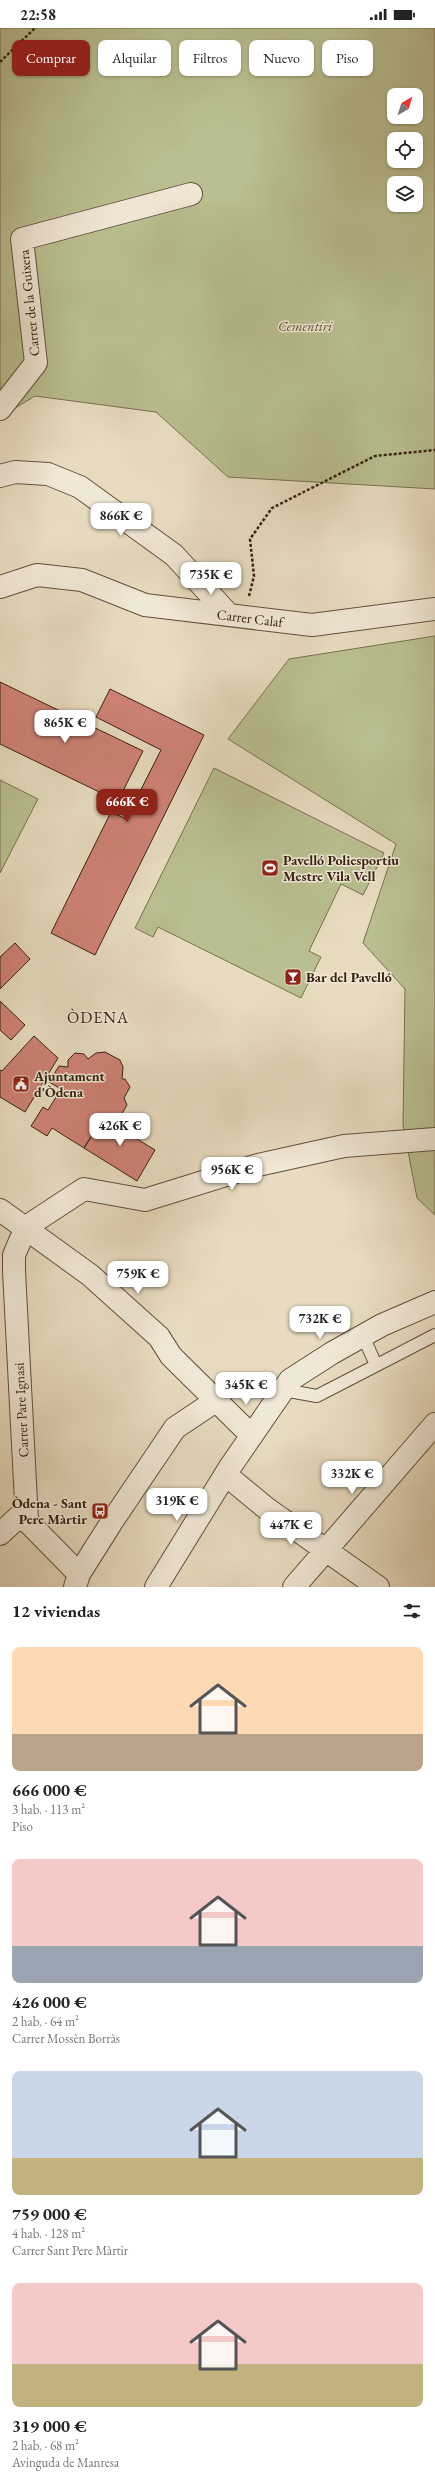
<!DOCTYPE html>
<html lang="es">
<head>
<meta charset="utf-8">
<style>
	body { margin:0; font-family:"EB Garamond",serif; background:#f6f6f6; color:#222; height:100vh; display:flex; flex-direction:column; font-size:15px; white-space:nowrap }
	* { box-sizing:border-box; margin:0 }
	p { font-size:13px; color:#767676 }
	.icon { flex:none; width:22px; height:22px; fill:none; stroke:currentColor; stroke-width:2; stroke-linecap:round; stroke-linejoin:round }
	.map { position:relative; height:1559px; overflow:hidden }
	.panel { display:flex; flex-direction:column; background:#fff; flex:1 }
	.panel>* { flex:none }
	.top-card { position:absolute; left:12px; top:12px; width:411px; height:36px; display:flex; gap:8px }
	.needle { width:26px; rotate:39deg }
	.controls { position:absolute; left:387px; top:60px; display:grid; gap:8px }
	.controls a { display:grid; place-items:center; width:36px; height:36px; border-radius:8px; background:#fff; box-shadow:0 1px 3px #0004; font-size:20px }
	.price { position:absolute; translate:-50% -34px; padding:0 9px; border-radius:8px; background:#fff; color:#222; font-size:13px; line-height:26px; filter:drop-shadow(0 1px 2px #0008) }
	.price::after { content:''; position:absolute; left:50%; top:24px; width:12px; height:9px; margin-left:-6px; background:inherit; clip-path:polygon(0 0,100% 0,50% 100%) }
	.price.current { background:#8f2418; color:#fff }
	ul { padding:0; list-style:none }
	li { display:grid; align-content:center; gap:8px; height:212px; padding:0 12px }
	li span { display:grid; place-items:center; height:124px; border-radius:8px; color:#555 }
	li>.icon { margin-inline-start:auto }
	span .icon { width:72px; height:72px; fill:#fffc; stroke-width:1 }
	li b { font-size:17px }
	h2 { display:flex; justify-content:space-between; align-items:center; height:48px; padding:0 12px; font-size:17px }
	.tag { padding:0 14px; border-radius:8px; background:#fff; box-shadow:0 1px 3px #0004; font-size:14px; line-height:36px }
	.tag.current { background:#8f2418; color:#fff }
	.status { display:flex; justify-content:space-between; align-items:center; height:28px; padding:0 20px; background:#fff; direction:ltr }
	.status svg { height:11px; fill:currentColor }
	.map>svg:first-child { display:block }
</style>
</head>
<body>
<div class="status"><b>22:58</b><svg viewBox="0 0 49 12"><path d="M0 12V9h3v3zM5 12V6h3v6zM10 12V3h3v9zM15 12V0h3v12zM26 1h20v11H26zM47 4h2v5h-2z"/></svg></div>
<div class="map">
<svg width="435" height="1559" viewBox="0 0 435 1559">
	<rect width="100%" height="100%" fill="#e8dcc0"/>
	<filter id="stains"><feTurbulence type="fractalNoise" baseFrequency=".005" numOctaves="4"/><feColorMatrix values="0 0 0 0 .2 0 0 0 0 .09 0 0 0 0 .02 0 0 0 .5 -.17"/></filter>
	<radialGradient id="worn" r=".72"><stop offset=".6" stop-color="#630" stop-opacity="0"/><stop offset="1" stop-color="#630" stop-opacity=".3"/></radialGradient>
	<path fill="#b9bf90" stroke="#787050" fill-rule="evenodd" d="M0,0H435V461L228,449L156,384L35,368L0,389ZM394,67H416V89H394ZM394,111H416V133H394ZM394,155H416V177H394Z
		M435,608V1187L417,1170L403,1097L405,961L363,915L396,816L228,711L289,631Z
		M214,740L384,825L363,867L341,856L309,923L321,929L301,970L158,899L153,909L135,900Z
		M0,752L38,771L0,845Z"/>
	<path fill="#cf8276" stroke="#372011" d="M0,654L143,723L118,773L0,716Z
		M110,661L204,707L95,927L51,905L111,784L126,791L161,722L96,689Z
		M15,915L30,931L0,961V929Z
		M0,973L25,997L11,1012L0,1002Z
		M34,1008L58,1030L25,1084L0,1069V1042L2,1043Z
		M105,1024L120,1032L123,1039L122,1051H125L130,1059L124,1070L127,1077L117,1094L105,1086L84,1120L52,1100L47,1108L31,1098L43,1079L48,1082L61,1061L49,1054L59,1038L68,1039V1032L75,1025L84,1026L88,1031L96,1025Z
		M105,1086L117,1094L119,1091L136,1101L132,1108L155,1122L137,1153L84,1120Z"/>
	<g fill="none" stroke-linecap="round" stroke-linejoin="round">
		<g stroke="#634f3d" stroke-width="14">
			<path id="service" d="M363,1308L376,1337
				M283,1362L317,1368L435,1307"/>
		</g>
		<g stroke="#634f3d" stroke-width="24">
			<path id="minor" d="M0,381L36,335L22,211L191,166
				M0,448L15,444L48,446L80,459L174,527L229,587
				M0,559L37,547L82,552L145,577L312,597L435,581
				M0,1182L90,1247L159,1309L171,1328L251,1407
				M26,1199L84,1161L145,1172L258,1137L344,1118L435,1111
				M26,1199L14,1227V1243L27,1493L79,1546
				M226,1447L266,1480L378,1559
				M0,1506L26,1482
				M75,1559L79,1546L113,1492L175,1400L217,1372
				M294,1559L435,1396"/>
		</g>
		<g stroke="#634f3d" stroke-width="24">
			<path id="tertiary" d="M156,1559L230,1439L290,1352L332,1325L382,1297L435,1274"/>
		</g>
		<path stroke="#372011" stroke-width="2.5" stroke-dasharray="3 2" stroke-linecap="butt" d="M0,34L35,0
			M249,568L254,548L250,511L272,480L375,428L435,422"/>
		<use href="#service" stroke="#f0e8d6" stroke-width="12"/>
		<use href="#minor" stroke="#f0e8d6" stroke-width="22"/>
		<use href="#tertiary" stroke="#f0e8d6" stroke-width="22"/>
	</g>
	<defs>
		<g id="stadium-square" transform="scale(0.9)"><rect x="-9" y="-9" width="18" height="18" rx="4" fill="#8f2418" stroke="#f0e8d6"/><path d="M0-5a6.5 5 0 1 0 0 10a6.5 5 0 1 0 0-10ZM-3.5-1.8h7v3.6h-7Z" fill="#fff"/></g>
		<g id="bar-square" transform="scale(0.9)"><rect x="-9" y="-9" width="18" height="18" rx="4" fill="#8f2418" stroke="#f0e8d6"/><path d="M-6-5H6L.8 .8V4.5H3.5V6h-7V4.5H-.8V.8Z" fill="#fff"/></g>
		<g id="civic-square" transform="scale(0.9)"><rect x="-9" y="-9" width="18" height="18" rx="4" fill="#8f2418" stroke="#f0e8d6"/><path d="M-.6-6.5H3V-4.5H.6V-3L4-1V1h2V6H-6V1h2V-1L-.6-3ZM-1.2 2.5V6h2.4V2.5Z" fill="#fff"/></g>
		<g id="bus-square" transform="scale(0.9)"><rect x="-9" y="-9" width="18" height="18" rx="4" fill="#8f2418" stroke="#f0e8d6"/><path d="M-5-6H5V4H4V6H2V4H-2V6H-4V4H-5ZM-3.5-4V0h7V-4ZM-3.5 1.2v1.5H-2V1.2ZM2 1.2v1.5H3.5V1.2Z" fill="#fff"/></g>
	</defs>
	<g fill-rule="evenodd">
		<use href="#stadium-square" x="270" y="840"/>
		<use href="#bar-square" x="293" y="949"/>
		<use href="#civic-square" x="21" y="1056"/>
		<use href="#bus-square" x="100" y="1483"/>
	</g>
	<g text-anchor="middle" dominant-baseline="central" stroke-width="3" stroke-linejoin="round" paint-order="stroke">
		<g font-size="14" fill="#372011" stroke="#f0e8d6">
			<text transform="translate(29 275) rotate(-96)">Carrer de la Guixera</text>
			<text transform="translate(250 590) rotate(7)">Carrer Calaf</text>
			<text transform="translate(21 1382) rotate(-93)">Carrer Pare Ignasi</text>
		</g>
		<g font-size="14" font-style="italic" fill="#584831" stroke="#f0e8d6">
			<text x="305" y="298">Cementiri</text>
		</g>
		<g font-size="14" font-weight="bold" fill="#372011" stroke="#f0e8d6" text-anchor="start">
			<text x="283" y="832">Pavelló Poliesportiu<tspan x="283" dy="16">Mestre Vila Vell</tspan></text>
			<text x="306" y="949">Bar del Pavelló</text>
			<text x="34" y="1048">Ajuntament<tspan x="34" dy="16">d'Òdena</tspan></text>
			<text x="87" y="1475" text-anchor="end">Òdena - Sant<tspan x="87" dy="16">Pere Màrtir</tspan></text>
		</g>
		<g font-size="16" letter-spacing="1" fill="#372011" stroke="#f0e8d6">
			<text x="98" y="989">ÒDENA</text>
		</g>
	</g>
	<rect width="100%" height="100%" filter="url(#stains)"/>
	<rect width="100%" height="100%" fill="url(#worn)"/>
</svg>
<div class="controls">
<a><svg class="needle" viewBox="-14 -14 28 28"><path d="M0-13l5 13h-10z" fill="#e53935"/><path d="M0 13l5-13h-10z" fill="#767676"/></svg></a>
<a><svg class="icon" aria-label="locate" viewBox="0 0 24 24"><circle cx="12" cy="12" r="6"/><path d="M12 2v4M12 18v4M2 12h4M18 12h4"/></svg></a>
<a><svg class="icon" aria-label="layers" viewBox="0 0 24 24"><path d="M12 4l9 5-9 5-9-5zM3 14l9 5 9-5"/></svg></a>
</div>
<b class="price" style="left:121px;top:509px">866K €</b>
<b class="price" style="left:211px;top:568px">735K €</b>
<b class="price" style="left:65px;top:716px">865K €</b>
<b class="price current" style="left:127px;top:795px">666K €</b>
<b class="price" style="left:120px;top:1119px">426K €</b>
<b class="price" style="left:232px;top:1163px">956K €</b>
<b class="price" style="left:138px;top:1267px">759K €</b>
<b class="price" style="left:320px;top:1312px">732K €</b>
<b class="price" style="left:246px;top:1378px">345K €</b>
<b class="price" style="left:352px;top:1467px">332K €</b>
<b class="price" style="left:177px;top:1494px">319K €</b>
<b class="price" style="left:291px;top:1518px">447K €</b>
<div class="top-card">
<a class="tag current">Comprar</a>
<a class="tag">Alquilar</a>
<a class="tag">Filtros</a>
<a class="tag">Nuevo</a>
<a class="tag">Piso</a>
</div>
</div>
<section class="panel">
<h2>12 viviendas<svg class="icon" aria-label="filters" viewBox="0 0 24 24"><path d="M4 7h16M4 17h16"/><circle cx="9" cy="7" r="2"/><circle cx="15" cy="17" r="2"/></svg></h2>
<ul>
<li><span style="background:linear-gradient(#ffd9b3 70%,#b9a48a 0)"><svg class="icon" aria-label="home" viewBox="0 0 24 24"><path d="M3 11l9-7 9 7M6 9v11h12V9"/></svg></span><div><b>666 000 €</b><p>3 hab. · 113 m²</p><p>Piso</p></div></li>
<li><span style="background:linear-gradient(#f6c9c9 70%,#9aa5b1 0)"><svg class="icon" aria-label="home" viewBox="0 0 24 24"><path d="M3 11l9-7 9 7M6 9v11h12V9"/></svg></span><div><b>426 000 €</b><p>2 hab. · 64 m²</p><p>Carrer Mossèn Borràs</p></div></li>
<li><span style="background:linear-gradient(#c9d6e8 70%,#c2b280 0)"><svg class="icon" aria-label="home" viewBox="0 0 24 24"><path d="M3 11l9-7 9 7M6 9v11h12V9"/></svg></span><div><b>759 000 €</b><p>4 hab. · 128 m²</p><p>Carrer Sant Pere Màrtir</p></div></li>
<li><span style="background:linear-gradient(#f6c9c9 65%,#c2b280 0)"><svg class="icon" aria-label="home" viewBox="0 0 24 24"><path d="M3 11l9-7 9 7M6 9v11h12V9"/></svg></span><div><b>319 000 €</b><p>2 hab. · 68 m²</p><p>Avinguda de Manresa</p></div></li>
</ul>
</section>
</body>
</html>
